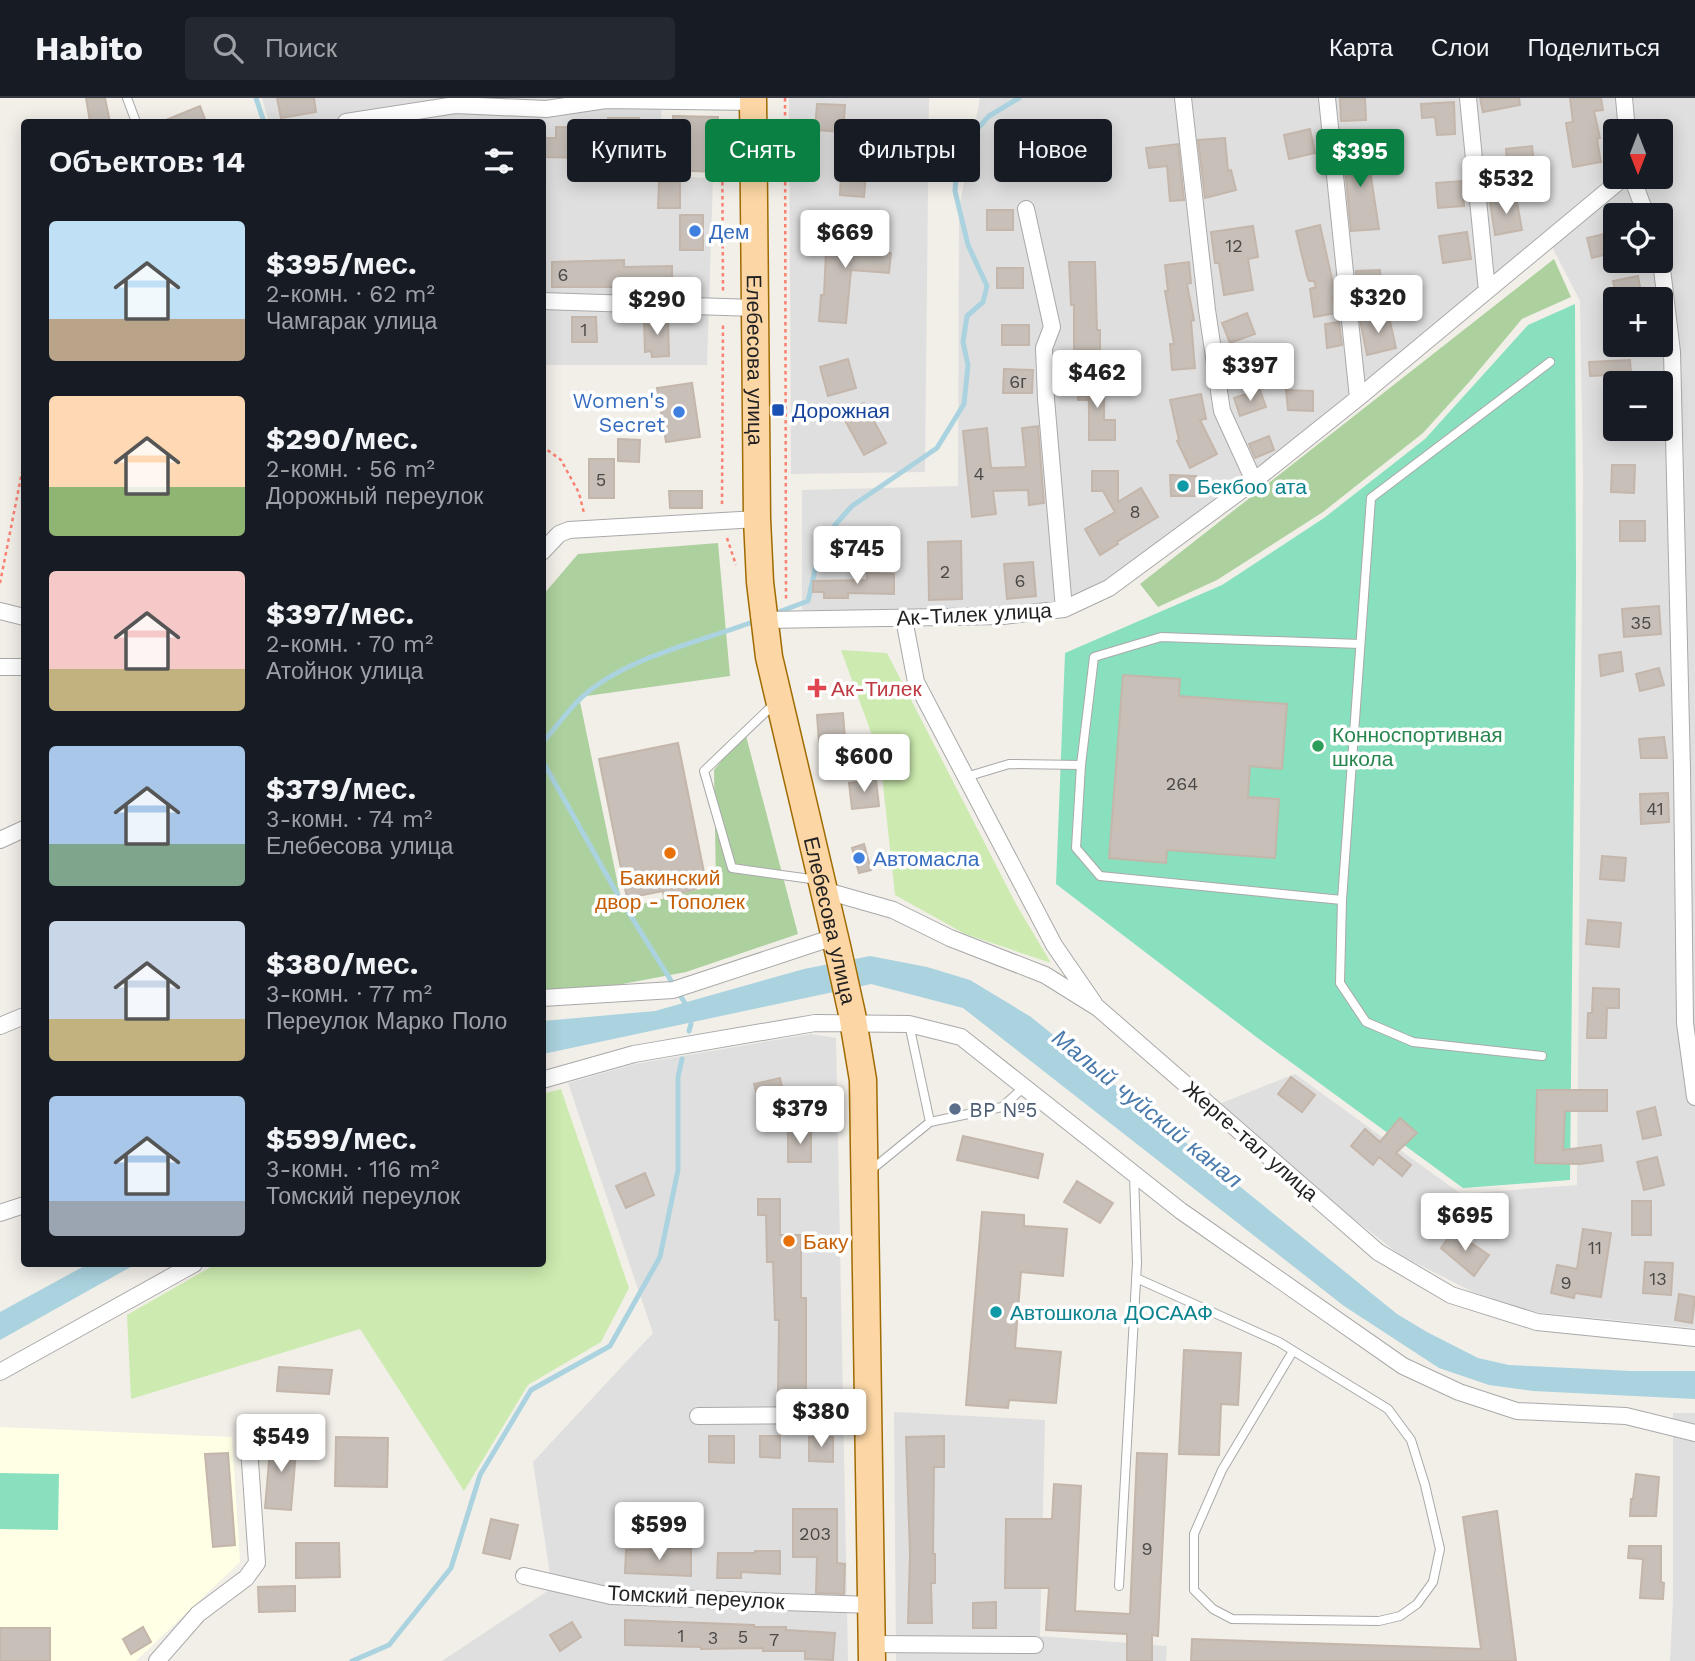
<!DOCTYPE html>
<html lang="ru">
<head>
<meta charset="utf-8">
<style>
	body { margin:0; font-family:"Work Sans",sans-serif; background:#242831; color:#f1f3f6; height:100vh; display:flex; flex-direction:column; font-size:26px; white-space:nowrap }
	* { box-sizing:border-box; margin:0 }
	p { font-size:23px; color:#9ea1a6 }
	.icon { flex:none; width:38px; height:38px; fill:none; stroke:currentColor; stroke-width:2; stroke-linecap:round; stroke-linejoin:round }
	.map { position:relative; flex:1; overflow:hidden }
	.drawer { position:absolute; left:21px; top:21px; width:525px; height:1148px; display:flex; flex-direction:column; background:#171b24; border-radius:7px; box-shadow:0 4px 18px #0003 }
	.drawer>* { flex:none }
	.top-card { position:absolute; left:567px; top:21px; width:665px; height:63px; display:flex; gap:14px }
	.needle { width:46px; rotate:180deg }
	.buttons { position:absolute; left:1603px; top:21px; display:grid; gap:14px }
	.buttons a { display:grid; place-items:center; width:70px; height:70px; border-radius:7px; background:#171b24; box-shadow:0 4px 18px #0003; font-size:35px }
	.price { position:absolute; translate:-50% -60px; padding:0 16px; border-radius:7px; background:#fff; color:#222; font-size:23px; line-height:46px; filter:drop-shadow(0 2px 4px #0008) }
	.price::after { content:''; position:absolute; left:50%; top:42px; width:21px; height:16px; margin-left:-10px; background:inherit; clip-path:polygon(0 0,100% 0,50% 100%) }
	.price.selected { background:#0b8043; color:#fff }
	ul { padding:0; list-style:none }
	li { display:flex; align-items:center; gap:21px; height:175px; padding:0 28px }
	li span { display:grid; place-items:center; flex:none; width:196px; height:140px; border-radius:7px; color:#555 }
	li>.icon { margin-inline-start:auto }
	span .icon { width:84px; height:84px; fill:#fffc; stroke-width:1 }
	li b { font-size:30px }
	h2 { display:flex; justify-content:space-between; align-items:center; height:84px; padding:0 28px; font-size:30px }
	.tag { padding:0 24px; border-radius:7px; background:#171b24; box-shadow:0 4px 18px #0003; font-size:24px; line-height:63px }
	.tag.selected { background:#0b8043; color:#fff }
	header { display:flex; align-items:center; gap:42px; box-sizing:border-box; height:98px; padding:0 35px; background:#171b24; border-bottom:2px solid #363941 }
	header strong { font-size:33px }
	nav { display:flex; gap:38px; margin-inline-start:auto; font-size:24px }
	.search { width:490px; height:63px; background:#242831; display:flex; align-items:center; gap:18px; box-sizing:border-box; padding:0 24px; border-radius:7px; color:#9ea1a6; font-size:26px }
	.map>svg:first-child { display:block }
</style>
</head>
<body>
<header>
<strong>Habito</strong>
<div class="search"><svg class="icon" aria-label="search" viewBox="0 0 24 24"><circle cx="10" cy="10" r="6"/><path d="M15 15l6 6"/></svg>Поиск</div>
<nav><a>Карта</a><a>Слои</a><a>Поделиться</a></nav>
</header>
<div class="map">
<svg width="1695" height="1563" viewBox="0 0 1695 1563">
	<rect width="100%" height="100%" fill="#f2efe9"/>
	<path fill="#e0dfdf" fill-rule="evenodd" d="M262,0H661L663,78L713,80L707,267H543L542,24H269Z
		M789,0H929L925,374L791,376Z
		M980,0H1695V1230L1534,1214L1473,1194L1400,1157L1322,1096L1219,1006L1295,976L1461,1096L1577,1087L1583,377L1580,203L1546,137L1301,340L1112,482L1058,507L980,513L802,512V392L958,388L959,111ZM1615,33H1661V79H1615ZM1615,117H1661V163H1615ZM1615,201H1661V247H1615ZM1615,285H1661V331H1615Z
		M811,936L836,940L848,1563H442L552,1490L533,1364L653,1235L568,985L635,966Z
		M894,1314L1045,1322L1040,1538L1167,1548L1166,1563H896Z
		M1673,1315H1695V1563H1670L1673,1501Z"/>
	<path fill="#ffffe5" d="M0,1329L232,1339L240,1464L136,1563H0Z"/>
	<path fill="#cdebb0" d="M841,552L887,555L1016,806L1051,865L965,836L895,797L880,659Z
		M561,991L629,1190L601,1244L528,1287L464,1393L360,1231L131,1301L127,1217L216,1166H542L543,996Z"/>
	<path fill="#add19e" d="M1554,161L1571,199L1522,221L1470,283L1423,335L1323,414L1217,482L1158,509L1140,486Z
		M718,445L730,578L579,599L623,811L716,787L714,672L745,634L798,836L686,874L543,901V497L578,456Z"/>
	<path fill="#88e0be" d="M1575,206L1576,477L1570,1082L1463,1090L1255,938L1056,786L1065,555L1222,487L1324,420L1425,341L1528,227Z
		M0,1375L59,1376L58,1432L0,1431Z"/>
	<path fill="#aad3df" d="M870,858L927,869L970,882L1031,919L1397,1216L1427,1234L1478,1260L1509,1267L1631,1273H1695V1301L1533,1293L1489,1287L1439,1270L1344,1208L963,910L871,886L543,956V923L655,913L804,871Z
		M88,1166H136L0,1242V1214Z"/>
	<g fill="none" stroke-linecap="round" stroke-linejoin="round">
		<path stroke="#aad3df" stroke-width="5" d="M256,0L264,24
			M773,516L808,503L817,463L835,427L852,408L937,350L964,306L968,267L963,244L967,218L983,204L987,188L968,147L955,93L958,52L989,18L1019,0
			M542,645C555,631 567,613 581,600C627,558 701,544 758,522
			M542,662L619,799L688,910
			M689,933L691,926
			M352,1563L389,1547L451,1470L480,1377L531,1292L610,1248L660,1159L678,1072V979L682,961"/>
	</g>
	<path fill="#c7bfb8" stroke="#c4b6ab" stroke-width="2" d="M86,0H105L110,24H90Z
		M277,0H314L316,14L281,20Z
		M1340,0H1365L1366,22L1341,23Z
		M1480,0H1519L1520,7L1483,14Z
		M1570,0H1601L1603,12L1594,13L1600,40L1597,41L1601,64L1573,69L1566,25L1573,24Z
		M1454,4L1455,36L1437,37L1435,19L1422,20L1421,6Z
		M817,6L845,7L843,34L815,32Z
		M200,8L206,24H161Z
		M673,18L718,19L716,74L671,72Z
		M608,20H639L638,50L587,49L586,60L542,59V40H556V29L608,30Z
		M1310,31L1315,55L1289,61L1284,37Z
		M1225,40L1228,73L1231,72L1236,92L1205,100L1198,42Z
		M1178,46L1184,102L1170,103L1167,68L1149,70L1146,50Z
		M1366,46L1379,131L1351,133L1343,49Z
		M1532,48L1535,73L1508,76L1506,51Z
		M841,74L866,75L864,99L840,97Z
		M1462,83L1464,108L1438,110L1436,85Z
		M659,84H680V110H658Z
		M1516,99L1522,132L1495,137L1490,104Z
		M987,112H1013V132H987Z
		M680,117H703V152H680Z
		M824,125L852,127L851,150L891,155L889,175L851,172L846,225L819,223L821,197H824L826,153L823,152Z
		M1320,127L1336,199H1333L1336,215L1314,219L1310,191L1316,189L1314,183H1309L1307,178L1296,133Z
		M1253,128L1258,159L1248,161L1253,192L1224,197L1219,165H1215L1211,134Z
		M1467,134L1471,161L1443,165L1439,138Z
		M1613,134L1615,154L1592,160L1587,140Z
		M624,162V169L672,168V192H647V189H552V164Z
		M1069,164H1095L1097,232H1100V252H1074V207H1071Z
		M1189,164L1191,185L1187,186L1194,222L1191,223L1195,270L1172,272L1170,246H1174L1165,193H1168L1165,167Z
		M997,170H1023V190H997Z
		M1380,172L1381,196L1358,198L1356,173Z
		M1638,178L1642,200L1617,201L1613,183Z
		M1247,215L1255,236L1230,245L1222,225Z
		M572,219H596L597,244H572Z
		M1389,219L1396,250L1367,257L1360,222Z
		M668,221L669,258L652,259L651,253L645,254L644,222Z
		M1339,224L1342,247L1327,250L1325,226Z
		M1002,227H1029V247H1002Z
		M848,261L856,290L828,298L820,269Z
		M1630,262L1631,276L1590,278L1589,264Z
		M1004,271L1033,272L1032,295H1003Z
		M1078,282H1104V322H1115V342H1089V302H1078Z
		M692,285L700,339L666,344L657,290Z
		M1260,292L1266,309L1240,318L1234,300Z
		M1286,292L1313,293V313L1288,312Z
		M1201,296L1206,321L1200,322L1217,356L1190,370L1177,343L1179,342L1170,302Z
		M864,305L886,345L864,357L842,317Z
		M1038,328L1044,405L1029,407L1028,392L993,393L996,416L972,419L963,333L987,330L991,370L1026,369L1022,330Z
		M1269,338L1274,352L1255,360L1249,346Z
		M618,341L640,342L639,364L618,363Z
		M589,361H614V400H589Z
		M1612,367H1635L1634,395L1611,394Z
		M1092,373H1118V404L1141,390L1158,419L1117,444L1118,446L1100,457L1085,431L1115,414L1103,393H1092Z
		M1170,377L1196,378V398H1171Z
		M669,393H702V410H670Z
		M1620,423H1645V443H1620Z
		M961,443L962,501L929,502L928,444Z
		M1033,464L1036,498L1007,501L1004,466Z
		M867,475L894,476V496L848,495V500H824V494H813V483L867,482Z
		M1659,508L1661,536L1624,539L1622,511Z
		M1621,554L1623,573L1601,578L1599,557Z
		M1659,570L1664,587L1640,593L1636,576Z
		M1123,577L1180,581L1179,598L1287,606L1282,671L1250,668L1248,699L1279,701L1275,760L1167,752L1166,765L1109,760Z
		M843,615L845,642L819,644L817,617Z
		M1664,639L1667,660H1641L1639,641Z
		M678,645L706,784L695,787L696,791L664,800L663,793L627,800L599,661Z
		M876,682L879,708L852,711L849,685Z
		M1668,695L1669,724L1641,726L1640,696Z
		M864,746L871,772L859,775L852,750Z
		M1602,758L1626,760L1624,783L1600,781Z
		M1588,822L1621,825L1619,849L1586,846Z
		M1593,890L1619,891V910H1607L1606,940H1587L1588,915H1592Z
		M1291,979L1315,997L1302,1014L1278,996Z
		M780,980L789,1019L764,1025L754,986Z
		M1537,992H1607V1013H1565L1563,1052L1601,1047L1603,1063L1580,1066L1535,1065Z
		M1655,1009L1661,1037L1643,1041L1637,1014Z
		M1400,1020L1417,1035L1396,1055L1411,1067L1402,1078L1379,1059L1373,1067L1351,1048L1365,1031L1380,1044Z
		M788,1031H811V1064H788Z
		M963,1038L1043,1056L1038,1080L957,1062Z
		M1657,1059L1664,1087L1644,1092L1637,1064Z
		M645,1075L654,1097L626,1110L616,1088Z
		M1077,1083L1113,1105L1100,1125L1064,1104Z
		M758,1101H780V1137H801V1200H806V1295L778,1296L779,1222H775L773,1164H767L766,1117H758Z
		M1632,1103H1651V1137H1632Z
		M982,1114L1024,1117V1128L1067,1131L1063,1178L1021,1174L1015,1250L1061,1254L1056,1305L1009,1302L1008,1310L966,1307Z
		M1583,1131L1611,1135L1601,1199L1575,1195L1574,1200L1551,1195L1557,1167L1577,1171Z
		M1453,1133L1489,1157L1474,1178L1441,1150Z
		M1645,1164L1673,1165L1671,1197L1643,1195Z
		M1679,1196L1695,1199L1692,1225L1675,1222Z
		M1184,1252L1241,1255L1238,1307L1221,1306L1219,1357L1179,1356Z
		M279,1269L332,1272L329,1296L277,1293Z
		M709,1338H734V1365L709,1364Z
		M760,1338H780V1360L760,1359Z
		M944,1338V1369H934L933,1456H935V1485H931L932,1525H908L910,1456L906,1339Z
		M336,1339L388,1340L387,1389L335,1388Z
		M809,1339H833V1364L809,1363Z
		M271,1340L297,1342L291,1412L265,1410Z
		M228,1355L235,1447L213,1449L205,1356Z
		M1137,1355L1167,1356L1158,1538L1152,1537V1563H1127V1536L1046,1532L1049,1490H1005L1006,1421H1052L1054,1386L1081,1388L1075,1513L1130,1516Z
		M1636,1376L1659,1379L1656,1418H1630L1631,1401H1633Z
		M793,1411H837V1465L845,1466L844,1496L816,1495L817,1459H793Z
		M1497,1413L1516,1563H1191L1192,1541L1481,1551L1463,1419Z
		M491,1421L518,1427L510,1461L483,1455Z
		M296,1445H339L340,1479L296,1480Z
		M1629,1448H1661V1484L1664,1485L1663,1501L1640,1500L1643,1461L1628,1460Z
		M666,1451H691V1478L625,1475L626,1452Z
		M755,1453H780V1476L741,1474V1480H717L718,1455H755Z
		M295,1488V1513L259,1514L258,1489Z
		M996,1504V1530H973V1505Z
		M625,1522L754,1527V1529H786V1532L835,1535L833,1562L805,1561V1553H763V1550L701,1551V1549L625,1547Z
		M572,1524L581,1539L560,1553L550,1537Z
		M143,1529L151,1544L131,1556L123,1541Z
		M0,1530H50V1563H0Z"/>
	<g fill="none" stroke-linecap="round" stroke-linejoin="round">
		<g stroke="#a9a9a9" stroke-width="10">
			<path id="lane" d="M127,0L136,24
				M774,606L704,673L732,770L818,782
				M966,679L1009,666L1081,667
				M1342,802L1100,778L1076,750L1081,667L1094,559L1161,539L1360,546
				M1542,958L1413,944L1366,924L1340,885L1342,802L1371,400L1550,264
				M930,1024L1002,1009L1024,989
				M871,1072L930,1024L909,926
				M1136,1180L1279,1244L1388,1311L1411,1342L1425,1387L1440,1451L1433,1484L1417,1506L1400,1518L1379,1523L1232,1521L1213,1511L1194,1492V1436L1222,1372L1293,1253
				M1119,1488L1137,1165L1134,1077"/>
		</g>
		<g stroke="#a9a9a9" stroke-width="18">
			<path id="street" d="M1183,0L1207,212L1222,313L1254,383
				M1327,0L1358,300
				M1468,0L1487,193
				M1624,0L1627,33
				M346,24L455,7L546,11L606,2L753,4
				M1632,79L1646,117
				M1026,111L1052,229L1044,250L1046,301L1064,511
				M1661,163L1672,254L1682,672L1685,925L1695,999
				M542,203L755,210
				M542,454L559,436L569,432L757,421
				M0,513L24,519
				M904,521L916,584L1054,847L1094,905
				M764,522L1003,518L1064,511L1109,490L1254,383L1358,300L1624,79
				M0,569H24
				M0,742L24,731
				M823,792L893,812L950,840L1045,877L1098,910L1378,1154L1451,1197L1537,1224L1695,1240
				M542,900L673,892L822,843L835,841
				M0,928L24,918
				M542,982L634,956L815,925L909,926L961,939L1181,1113L1403,1268L1459,1294L1517,1313L1626,1318L1695,1335
				M0,1115L24,1107
				M0,1274L194,1166
				M698,1318L868,1317
				M524,1478L611,1498L871,1507
				M871,1546L1035,1547
				M157,1563L198,1516L246,1480L257,1465L249,1349"/>
		</g>
		<g stroke="#a06b00" stroke-width="29">
			<g id="primary">
				<path id="s1" d="M753,0L757,421L760,484L769,559L837,848L852,916L863,982L872,1563"/>
			</g>
		</g>
		<path stroke="#fa8072" stroke-width="2.5" stroke-dasharray="3.5 3.5" stroke-linecap="butt" d="M785,0L786,504
			M722,21L723,193
			M542,348L561,362L579,395L584,415
			M722,406L723,224
			M727,440L736,467
			M0,485L24,364"/>
		<use href="#lane" stroke="#fff" stroke-width="8"/>
		<use href="#street" stroke="#fff" stroke-width="16"/>
		<use href="#primary" stroke="#fcd6a4" stroke-width="26"/>
	</g>
	<g fill="#3f7fe0" stroke="#fff" stroke-width="2.5">
		<circle cx="695" cy="133" r="7"/>
		<circle cx="679" cy="314" r="7"/>
		<circle cx="859" cy="760" r="7"/>
	</g>
	<rect fill="#1a4fb4" stroke="#fff" stroke-width="2.5" x="771" y="305" width="14" height="14" rx="3.5"/>
	<g fill="#0f9aa8" stroke="#fff" stroke-width="2.5">
		<circle cx="1183" cy="388" r="7"/>
		<circle cx="996" cy="1214" r="7"/>
	</g>
	<path fill="#e0444e" stroke="#fff" stroke-width="2.5" d="M813.5 579.5h7v7h7v7h-7v7h-7v-7h-7v-7h7z"/>
	<circle fill="#2e9e5b" stroke="#fff" stroke-width="2.5" cx="1318" cy="648" r="7"/>
	<g fill="#e8710a" stroke="#fff" stroke-width="2.5">
		<circle cx="670" cy="755" r="7"/>
		<circle cx="789" cy="1143" r="7"/>
	</g>
	<circle fill="#5c6f8a" stroke="#fff" stroke-width="2.5" cx="955" cy="1011" r="7"/>
	<g text-anchor="middle" dominant-baseline="central" stroke-width="7" stroke-linejoin="round" paint-order="stroke">
		<g font-size="18" fill="#4b4948">
			<text x="1234" y="147">12</text>
			<text x="563" y="176">6</text>
			<text x="584" y="231">1</text>
			<text x="1018" y="283">6г</text>
			<text x="979" y="375">4</text>
			<text x="601" y="381">5</text>
			<text x="1135" y="413">8</text>
			<text x="945" y="473">2</text>
			<text x="1020" y="482">6</text>
			<text x="1641" y="524">35</text>
			<text x="1182" y="685">264</text>
			<text x="1655" y="710">41</text>
			<text x="1595" y="1149">11</text>
			<text x="1658" y="1180">13</text>
			<text x="1566" y="1184">9</text>
			<text x="815" y="1435">203</text>
			<text x="1147" y="1450">9</text>
			<text x="681" y="1537">1</text>
			<text x="743" y="1538">5</text>
			<text x="713" y="1539">3</text>
			<text x="774" y="1541">7</text>
		</g>
		<g font-size="21" fill="#366cbe" stroke="#fff" text-anchor="start">
			<text x="709" y="133">Дем</text>
			<text x="665" y="302" text-anchor="end">Women's<tspan x="665" dy="24">Secret</tspan></text>
			<text x="873" y="760">Автомасла</text>
		</g>
		<g font-size="21" fill="#222" stroke="#fff">
			<text stroke="none"><textPath href="#s1" startOffset="262">Елебесова улица</textPath></text>
			<text transform="translate(974 516) rotate(-3)">Ак-Тилек улица</text>
			<text stroke="none"><textPath href="#s1" startOffset="830">Елебесова улица</textPath></text>
			<text transform="translate(1251 1043) rotate(41)">Жерге-тал улица</text>
			<text transform="translate(696 1499) rotate(3)">Томский переулок</text>
		</g>
		<g font-size="21" fill="#164399" stroke="#fff" text-anchor="start">
			<text x="792" y="312">Дорожная</text>
		</g>
		<g font-size="21" fill="#0d838f" stroke="#fff" text-anchor="start">
			<text x="1197" y="388">Бекбоо ата</text>
			<text x="1010" y="1214">Автошкола ДОСААФ</text>
		</g>
		<g font-size="21" fill="#be3a42" stroke="#fff" text-anchor="start">
			<text x="831" y="590">Ак-Тилек</text>
		</g>
		<g font-size="21" fill="#27864d" stroke="#fff" text-anchor="start">
			<text x="1332" y="636">Конноспортивная<tspan x="1332" dy="24">школа</tspan></text>
		</g>
		<g font-size="21" fill="#c56008" stroke="#fff">
			<text x="670" y="779">Бакинский<tspan x="670" dy="24">двор - Тополек</tspan></text>
			<text x="803" y="1143" text-anchor="start">Баку</text>
		</g>
		<g font-size="21" fill="#4e5e75" stroke="#fff" text-anchor="start">
			<text x="969" y="1011">BP №5</text>
		</g>
		<g font-size="23" font-style="italic" fill="#4a7aab" stroke="#fff">
			<text transform="translate(1147 1011) rotate(39)">Малый чуйский канал</text>
		</g>
	</g>
</svg>
<div class="buttons">
<a><svg class="needle" viewBox="-14 -14 28 28"><path d="M0-13l5 13h-10z" fill="#e53935"/><path d="M0 13l5-13h-10z" fill="#9ea1a6"/></svg></a>
<a><svg class="icon" aria-label="locate" viewBox="0 0 24 24"><circle cx="12" cy="12" r="6"/><path d="M12 2v4M12 18v4M2 12h4M18 12h4"/></svg></a>
<a>+</a>
<a>−</a>
</div>
<b class="price selected" style="left:1360px;top:91px">$395</b>
<b class="price" style="left:1506px;top:118px">$532</b>
<b class="price" style="left:845px;top:172px">$669</b>
<b class="price" style="left:1378px;top:237px">$320</b>
<b class="price" style="left:657px;top:239px">$290</b>
<b class="price" style="left:1250px;top:305px">$397</b>
<b class="price" style="left:1097px;top:312px">$462</b>
<b class="price" style="left:857px;top:488px">$745</b>
<b class="price" style="left:864px;top:696px">$600</b>
<b class="price" style="left:800px;top:1048px">$379</b>
<b class="price" style="left:1465px;top:1155px">$695</b>
<b class="price" style="left:821px;top:1351px">$380</b>
<b class="price" style="left:281px;top:1376px">$549</b>
<b class="price" style="left:659px;top:1464px">$599</b>
<div class="top-card">
<a class="tag">Купить</a>
<a class="tag selected">Снять</a>
<a class="tag">Фильтры</a>
<a class="tag">Новое</a>
</div>
<section class="drawer">
<h2>Объектов: 14<svg class="icon" aria-label="filters" viewBox="0 0 24 24"><path d="M4 7h16M4 17h16"/><circle cx="9" cy="7" r="2"/><circle cx="15" cy="17" r="2"/></svg></h2>
<ul>
<li><span style="background:linear-gradient(#bfe0f5 70%,#b9a48a 0)"><svg class="icon" aria-label="home" viewBox="0 0 24 24"><path d="M3 11l9-7 9 7M6 9v11h12V9"/></svg></span><div><b>$395/мес.</b><p>2-комн. · 62 m²</p><p>Чамгарак улица</p></div></li>
<li><span style="background:linear-gradient(#ffd9b3 65%,#8fb573 0)"><svg class="icon" aria-label="home" viewBox="0 0 24 24"><path d="M3 11l9-7 9 7M6 9v11h12V9"/></svg></span><div><b>$290/мес.</b><p>2-комн. · 56 m²</p><p>Дорожный переулок</p></div></li>
<li><span style="background:linear-gradient(#f6c9c9 70%,#c2b280 0)"><svg class="icon" aria-label="home" viewBox="0 0 24 24"><path d="M3 11l9-7 9 7M6 9v11h12V9"/></svg></span><div><b>$397/мес.</b><p>2-комн. · 70 m²</p><p>Атойнок улица</p></div></li>
<li><span style="background:linear-gradient(#a9c7e8 70%,#7fa58c 0)"><svg class="icon" aria-label="home" viewBox="0 0 24 24"><path d="M3 11l9-7 9 7M6 9v11h12V9"/></svg></span><div><b>$379/мес.</b><p>3-комн. · 74 m²</p><p>Елебесова улица</p></div></li>
<li><span style="background:linear-gradient(#c9d6e8 70%,#c2b280 0)"><svg class="icon" aria-label="home" viewBox="0 0 24 24"><path d="M3 11l9-7 9 7M6 9v11h12V9"/></svg></span><div><b>$380/мес.</b><p>3-комн. · 77 m²</p><p>Переулок Марко Поло</p></div></li>
<li><span style="background:linear-gradient(#a9c7e8 75%,#9aa5b1 0)"><svg class="icon" aria-label="home" viewBox="0 0 24 24"><path d="M3 11l9-7 9 7M6 9v11h12V9"/></svg></span><div><b>$599/мес.</b><p>3-комн. · 116 m²</p><p>Томский переулок</p></div></li>
</ul>
</section>
</div>
</body>
</html>
